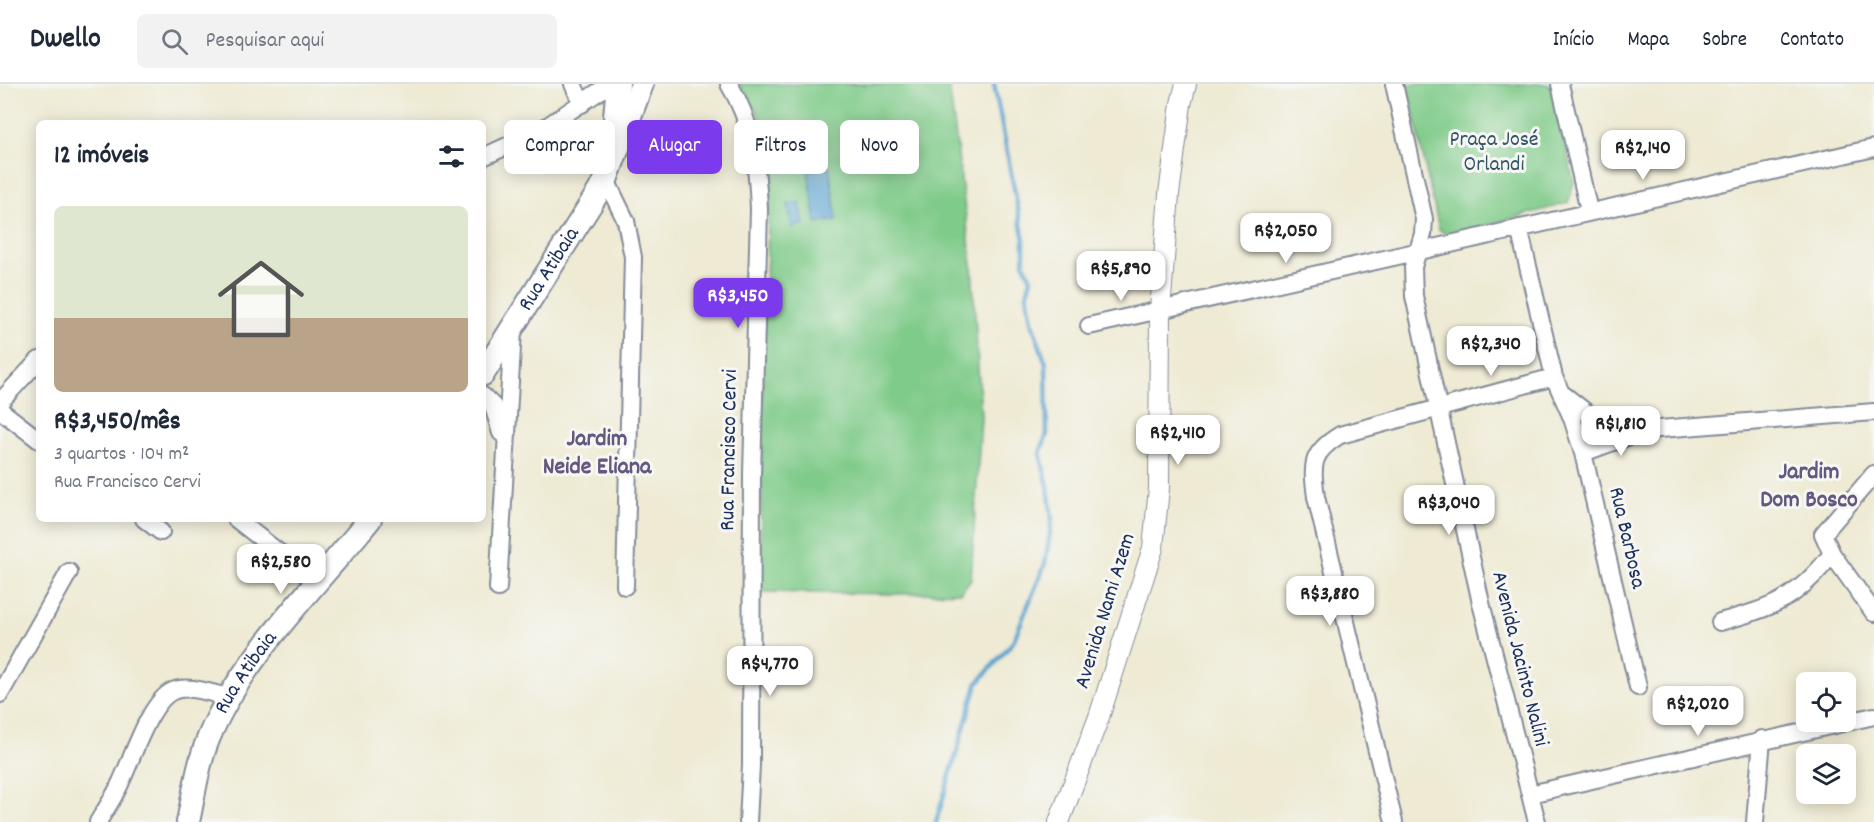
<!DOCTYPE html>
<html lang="pt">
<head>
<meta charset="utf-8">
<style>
	body { margin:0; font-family:Dekko,sans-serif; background:#f2f2f3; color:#1f2937; height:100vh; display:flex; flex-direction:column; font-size:22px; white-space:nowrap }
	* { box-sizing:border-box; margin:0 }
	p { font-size:20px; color:#747a83 }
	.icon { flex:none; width:33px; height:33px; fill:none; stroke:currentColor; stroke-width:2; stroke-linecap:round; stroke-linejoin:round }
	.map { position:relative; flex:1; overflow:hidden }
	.drawer { position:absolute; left:36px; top:36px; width:450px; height:402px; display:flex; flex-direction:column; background:#fff; border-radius:9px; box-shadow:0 3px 15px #0003 }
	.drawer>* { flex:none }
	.hud { position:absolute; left:504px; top:36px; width:570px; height:54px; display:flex; gap:12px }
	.tools { position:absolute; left:1796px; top:588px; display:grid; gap:12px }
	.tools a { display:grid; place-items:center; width:60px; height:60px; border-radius:9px; background:#fff; box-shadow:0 3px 15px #0003; font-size:30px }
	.price { position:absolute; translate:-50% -51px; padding:0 14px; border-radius:12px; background:#fff; color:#222; font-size:20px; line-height:39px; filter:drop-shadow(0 2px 3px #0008) }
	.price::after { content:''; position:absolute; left:50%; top:36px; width:18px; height:14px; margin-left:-9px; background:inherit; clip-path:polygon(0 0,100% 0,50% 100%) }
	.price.current { background:#7c3aed; color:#fff }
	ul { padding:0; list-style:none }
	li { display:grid; align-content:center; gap:12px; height:318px; padding:0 18px }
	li+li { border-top:2px solid #e0e1e3 }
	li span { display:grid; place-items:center; height:186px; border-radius:9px; color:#555 }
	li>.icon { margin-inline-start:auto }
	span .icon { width:108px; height:108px; fill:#fffc; stroke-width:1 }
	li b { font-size:26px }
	h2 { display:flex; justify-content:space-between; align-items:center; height:72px; padding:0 18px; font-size:26px }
	.chip { padding:0 21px; border-radius:9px; background:#fff; box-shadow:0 3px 15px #0003; font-size:21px; line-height:54px }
	.chip.current { background:#7c3aed; color:#fff }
	header { display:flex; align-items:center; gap:36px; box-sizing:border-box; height:84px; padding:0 30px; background:#fff; border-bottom:2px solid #e0e1e3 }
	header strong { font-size:28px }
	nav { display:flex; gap:33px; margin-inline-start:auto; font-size:21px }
	.search { width:420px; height:54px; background:#f2f2f3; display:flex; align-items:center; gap:15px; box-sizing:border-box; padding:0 21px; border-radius:9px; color:#747a83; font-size:22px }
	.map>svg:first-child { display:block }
</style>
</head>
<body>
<header>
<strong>Dwello</strong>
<div class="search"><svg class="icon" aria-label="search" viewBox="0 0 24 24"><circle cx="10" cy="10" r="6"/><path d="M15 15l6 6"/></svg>Pesquisar aqui</div>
<nav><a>Início</a><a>Mapa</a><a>Sobre</a><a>Contato</a></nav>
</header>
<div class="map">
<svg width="1874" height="738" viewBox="0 0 1874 738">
	<rect width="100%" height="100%" fill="#f6f6f2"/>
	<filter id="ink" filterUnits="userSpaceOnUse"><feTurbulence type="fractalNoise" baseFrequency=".0167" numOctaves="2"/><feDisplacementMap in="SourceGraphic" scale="12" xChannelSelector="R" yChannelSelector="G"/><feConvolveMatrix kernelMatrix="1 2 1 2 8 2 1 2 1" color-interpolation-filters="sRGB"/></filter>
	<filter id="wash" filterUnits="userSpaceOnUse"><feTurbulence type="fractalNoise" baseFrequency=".008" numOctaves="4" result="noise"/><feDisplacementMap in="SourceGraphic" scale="24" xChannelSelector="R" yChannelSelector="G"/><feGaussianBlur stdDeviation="1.35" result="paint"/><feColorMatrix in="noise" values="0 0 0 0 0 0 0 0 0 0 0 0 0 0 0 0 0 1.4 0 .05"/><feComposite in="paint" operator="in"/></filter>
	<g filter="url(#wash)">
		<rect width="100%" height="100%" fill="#eeead3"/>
		<path fill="#7fcb89" stroke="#4d7d74" stroke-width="1.5" d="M739,0H949L972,181L981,333L971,495L961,508L895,510L760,508L763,269L770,94L759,31Z
			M1407,0H1550L1574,98L1568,119L1459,149H1444L1439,145Z
			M597,38L602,39C607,58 599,69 585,81L570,47L582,40Z"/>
		<path fill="#58a2d0" stroke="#3a6897" stroke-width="1.5" d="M829,82L837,136L816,139L808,86Z
			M800,118L804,140L792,144L788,120Z"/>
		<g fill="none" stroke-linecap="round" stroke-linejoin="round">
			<path stroke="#58a2d0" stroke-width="4.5" d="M936,738L977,600L1013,558L1045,480L1052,436L1048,402L1040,369L1047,350L1046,280L1031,236L1027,210L1031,195L1024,180V156L994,0"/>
		</g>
	</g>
	<g filter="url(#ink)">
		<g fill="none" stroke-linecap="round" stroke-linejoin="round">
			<g stroke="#848c98" stroke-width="20">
				<path id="minor" d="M573,0L582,20
					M729,0C753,39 757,80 759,125L752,390L751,681L748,738
					M1394,0L1424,135L1423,150L1413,183L1414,212L1481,519L1537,738
					M1560,0L1589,127
					M483,73L540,47L610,0
					M606,96L626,137L633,173L625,502
					M1519,144L1554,293L1572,334L1583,369L1638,603
					M1089,242L1874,64
					M1564,311L1587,329L1603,337L1647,346L1874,328
					M483,312L493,322L501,349
					M0,318L39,276
					M0,326L39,356
					M1583,369L1643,347
					M1874,390L1823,450L1832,470L1874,529
					M144,435L161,448
					M236,435L318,499
					M498,504L513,246
					M1720,538C1774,523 1796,516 1832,470
					M0,610L69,488
					M1530,710L1874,632
					M98,738C105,726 113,715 119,702C131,679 149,617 173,607C189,600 212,610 228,613
					M1394,738L1316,413C1312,381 1310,369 1340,351L1554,293
					M1755,738L1762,655"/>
			</g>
			<g stroke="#848c98" stroke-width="22">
				<path id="tertiary" d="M1059,738L1099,633L1153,464L1159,404L1160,227L1169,110L1181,20L1186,0"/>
			</g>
			<g stroke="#848c98" stroke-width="26">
				<g id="secondary">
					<path d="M613,55L618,0"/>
					<path id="s1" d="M483,290L606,96L642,0"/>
					<path id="s2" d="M188,738C194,710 198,679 209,653C241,575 317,501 370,435"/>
				</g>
			</g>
			<use href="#minor" stroke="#fff" stroke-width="16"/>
			<use href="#tertiary" stroke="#fff" stroke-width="20"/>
			<use href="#secondary" stroke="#fff" stroke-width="22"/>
		</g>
	</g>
	<g text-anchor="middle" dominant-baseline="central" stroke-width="6" stroke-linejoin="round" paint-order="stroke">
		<g font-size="22" fill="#345669" stroke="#f6f6f2">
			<text x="1494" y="56">Praça José<tspan x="1494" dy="25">Orlandi</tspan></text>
		</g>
		<g font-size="22" fill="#1b2f5e" stroke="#f6f6f2">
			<text stroke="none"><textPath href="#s1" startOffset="124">Rua Atibaia</textPath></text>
			<text transform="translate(730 366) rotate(-89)">Rua Francisco Cervi</text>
			<text transform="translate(1626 454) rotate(77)">Rua Barbosa</text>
			<text transform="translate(1106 527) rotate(-73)">Avenida Nami Azem</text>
			<text transform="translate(1519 575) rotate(76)">Avenida Jacinto Nalini</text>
			<text stroke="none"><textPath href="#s2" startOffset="162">Rua Atibaia</textPath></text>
		</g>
		<g font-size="24" font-weight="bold" fill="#645780" stroke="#f6f6f2">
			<text x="597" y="356">Jardim<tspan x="597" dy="28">Neide Eliana</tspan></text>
			<text x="1809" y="389">Jardim<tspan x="1809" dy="28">Dom Bosco</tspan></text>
		</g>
	</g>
</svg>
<div class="tools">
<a><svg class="icon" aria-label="locate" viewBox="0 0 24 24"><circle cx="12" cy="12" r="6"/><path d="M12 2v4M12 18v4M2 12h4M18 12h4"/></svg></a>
<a><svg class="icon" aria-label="layers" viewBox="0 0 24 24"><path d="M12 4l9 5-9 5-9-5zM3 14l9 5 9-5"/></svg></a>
</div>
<b class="price" style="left:1643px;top:97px">R$2,140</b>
<b class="price" style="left:1286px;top:180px">R$2,050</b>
<b class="price" style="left:1121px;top:218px">R$5,890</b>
<b class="price current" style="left:738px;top:245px">R$3,450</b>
<b class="price" style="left:1491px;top:293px">R$2,340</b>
<b class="price" style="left:1621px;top:373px">R$1,810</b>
<b class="price" style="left:1178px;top:382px">R$2,410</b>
<b class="price" style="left:1449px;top:452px">R$3,040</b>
<b class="price" style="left:281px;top:511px">R$2,580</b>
<b class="price" style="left:1330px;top:543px">R$3,880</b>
<b class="price" style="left:770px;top:613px">R$4,770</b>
<b class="price" style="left:1698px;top:653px">R$2,020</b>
<div class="hud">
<a class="chip">Comprar</a>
<a class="chip current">Alugar</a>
<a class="chip">Filtros</a>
<a class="chip">Novo</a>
</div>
<section class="drawer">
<h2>12 imóveis<svg class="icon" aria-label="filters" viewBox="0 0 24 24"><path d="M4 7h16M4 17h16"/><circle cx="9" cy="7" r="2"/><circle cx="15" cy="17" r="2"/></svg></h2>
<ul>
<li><span style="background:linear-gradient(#dfe7d0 60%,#b9a48a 0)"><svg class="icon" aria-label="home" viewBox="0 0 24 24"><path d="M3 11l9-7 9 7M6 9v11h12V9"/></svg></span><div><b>R$3,450/mês</b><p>3 quartos · 104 m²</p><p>Rua Francisco Cervi</p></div></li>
</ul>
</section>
</div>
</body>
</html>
